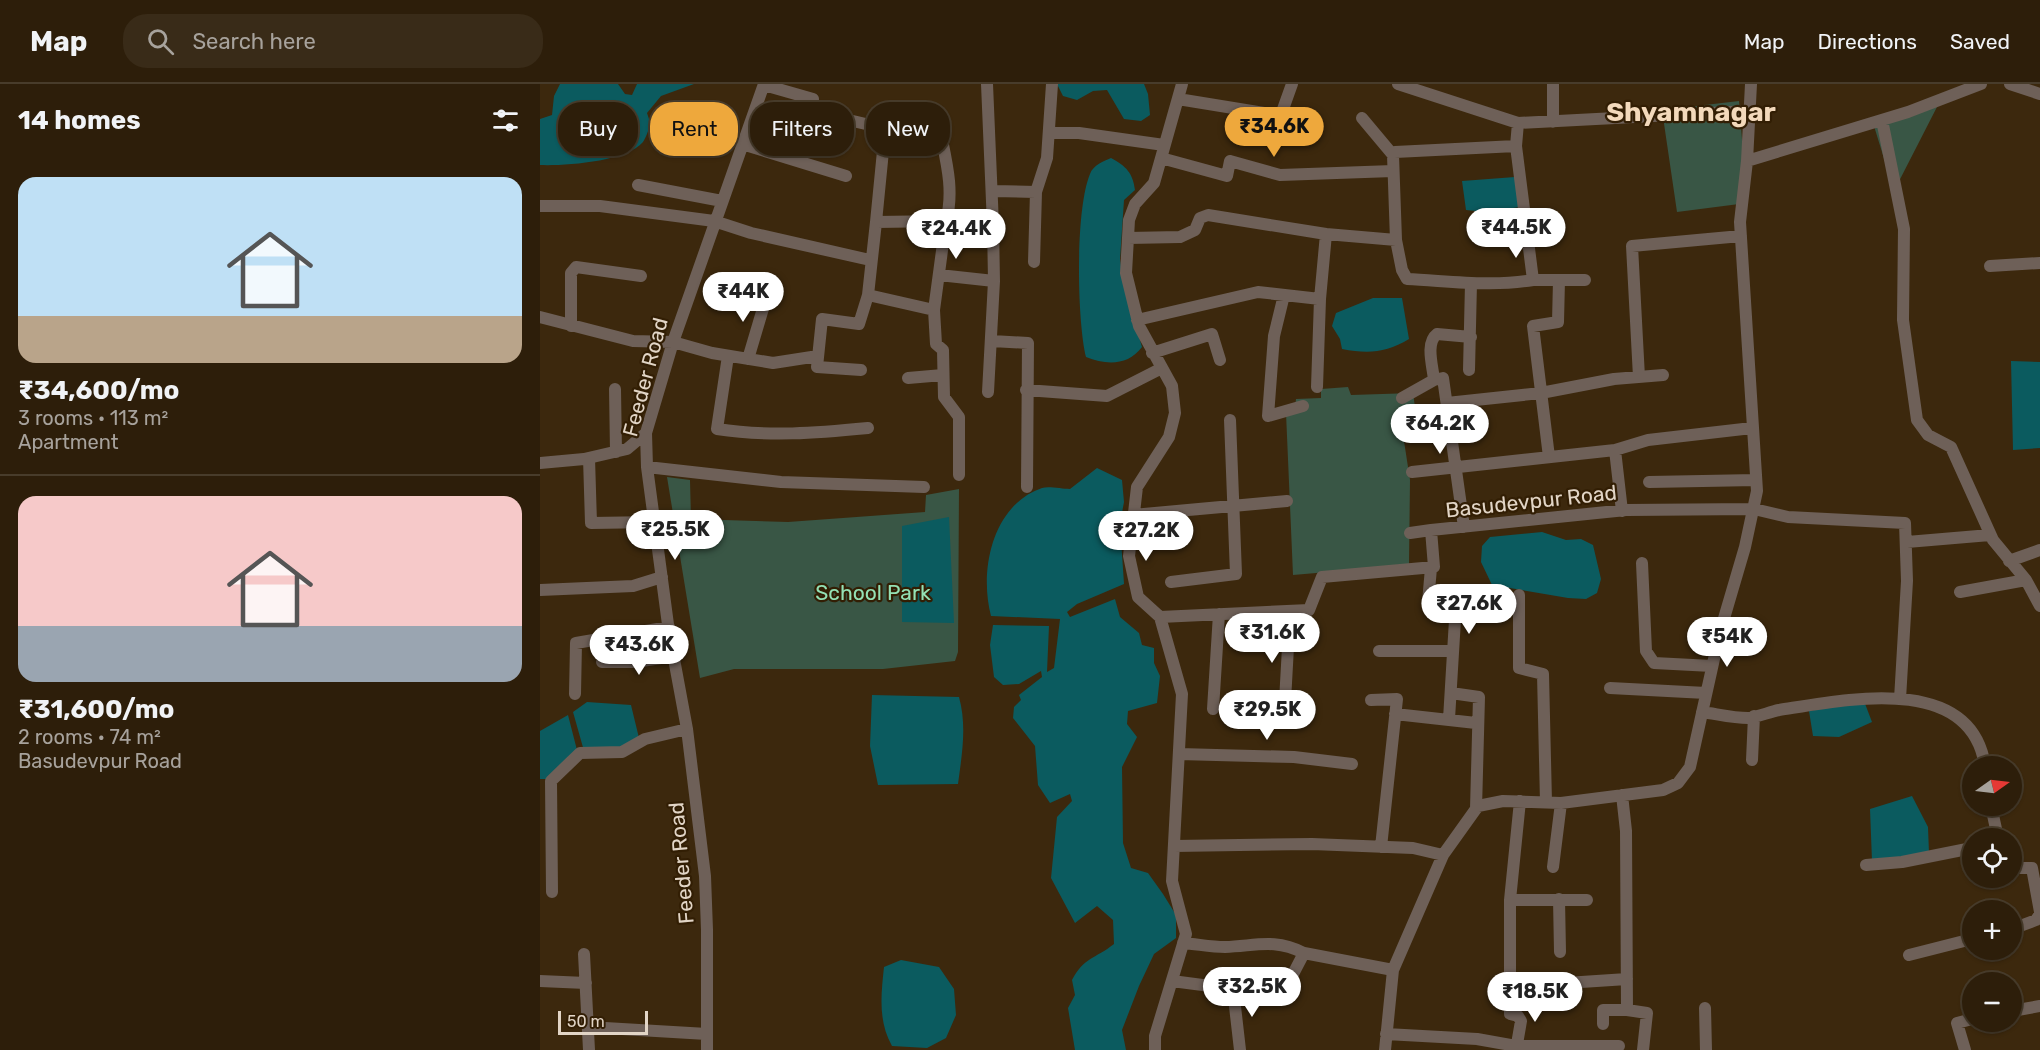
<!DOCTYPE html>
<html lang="en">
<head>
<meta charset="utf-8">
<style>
	body { margin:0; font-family:Rubik,sans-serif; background:#392b18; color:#f1f3f6; height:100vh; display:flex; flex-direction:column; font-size:22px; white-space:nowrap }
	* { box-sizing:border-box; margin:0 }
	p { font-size:20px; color:#a7a29c }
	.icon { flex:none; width:33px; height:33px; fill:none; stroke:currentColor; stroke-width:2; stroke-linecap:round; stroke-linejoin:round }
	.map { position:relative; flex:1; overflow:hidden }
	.details { display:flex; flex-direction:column; background:#2d1e0a; width:540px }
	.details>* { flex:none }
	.guide { position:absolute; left:18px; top:18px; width:570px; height:54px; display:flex; gap:12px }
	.needle { width:39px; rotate:76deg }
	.tools { position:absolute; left:1422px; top:672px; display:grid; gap:12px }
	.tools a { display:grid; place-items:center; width:60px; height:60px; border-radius:50%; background:#2d1e0a; box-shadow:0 2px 4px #0004,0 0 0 2px #483c2b; font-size:30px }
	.scale { position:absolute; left:18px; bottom:15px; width:90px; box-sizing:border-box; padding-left:6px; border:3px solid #e2d5c6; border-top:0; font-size:16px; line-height:21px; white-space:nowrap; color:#e2d5c6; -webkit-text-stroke:4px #321e04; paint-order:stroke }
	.price { position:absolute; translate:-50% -51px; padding:0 14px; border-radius:21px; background:#fff; color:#222; font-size:20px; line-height:39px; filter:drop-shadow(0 2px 3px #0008) }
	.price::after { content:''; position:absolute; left:50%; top:36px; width:18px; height:14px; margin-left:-9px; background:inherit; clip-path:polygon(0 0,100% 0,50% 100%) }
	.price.selected { background:#eea83c; color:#111 }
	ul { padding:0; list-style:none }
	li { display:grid; align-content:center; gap:12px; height:318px; padding:0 18px }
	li+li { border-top:2px solid #483c2b }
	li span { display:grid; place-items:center; height:186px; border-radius:18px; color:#555 }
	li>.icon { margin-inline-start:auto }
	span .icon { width:108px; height:108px; fill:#fffc; stroke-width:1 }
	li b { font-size:26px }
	h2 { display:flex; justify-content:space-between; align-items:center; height:72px; padding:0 18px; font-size:26px }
	.chip { padding:0 21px; border-radius:24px; background:#2d1e0a; box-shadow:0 2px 4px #0004,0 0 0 2px #483c2b; font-size:21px; line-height:54px }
	.chip.selected { background:#eea83c; color:#111 }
	header { display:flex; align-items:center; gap:36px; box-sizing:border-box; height:84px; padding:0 30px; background:#2d1e0a; border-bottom:2px solid #483c2b }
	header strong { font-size:28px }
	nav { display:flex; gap:33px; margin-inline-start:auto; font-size:21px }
	.search { width:420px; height:54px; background:#392b18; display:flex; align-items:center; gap:15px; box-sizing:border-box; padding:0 21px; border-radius:24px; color:#a7a29c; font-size:22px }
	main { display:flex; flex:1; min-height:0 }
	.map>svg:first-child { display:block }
</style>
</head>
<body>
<header>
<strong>Map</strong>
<div class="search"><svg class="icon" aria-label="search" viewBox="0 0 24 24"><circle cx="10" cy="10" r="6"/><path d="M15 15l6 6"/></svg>Search here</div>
<nav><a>Map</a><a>Directions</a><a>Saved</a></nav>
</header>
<main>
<section class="details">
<h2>14 homes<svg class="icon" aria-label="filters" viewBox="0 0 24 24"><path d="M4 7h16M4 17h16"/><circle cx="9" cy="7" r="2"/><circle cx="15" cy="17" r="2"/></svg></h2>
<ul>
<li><span style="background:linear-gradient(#bfe0f5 75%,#b9a48a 0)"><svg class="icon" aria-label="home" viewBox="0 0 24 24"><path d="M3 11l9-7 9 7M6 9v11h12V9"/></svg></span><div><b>₹34,600/mo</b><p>3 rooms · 113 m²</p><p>Apartment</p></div></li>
<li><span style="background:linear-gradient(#f6c9c9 70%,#9aa5b1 0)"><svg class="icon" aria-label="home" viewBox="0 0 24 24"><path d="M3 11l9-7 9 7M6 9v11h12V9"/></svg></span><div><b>₹31,600/mo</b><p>2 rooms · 74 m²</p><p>Basudevpur Road</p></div></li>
</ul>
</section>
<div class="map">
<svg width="1500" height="966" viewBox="0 0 1500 966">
	<rect width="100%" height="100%" fill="#3c280d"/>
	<path fill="#395645" d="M1199,17L1207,119L1137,128L1122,26Z
		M1398,21L1354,107L1334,42Z
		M808,303L811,311L873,309L879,351L864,357L870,396L869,481L753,491L746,329L755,324L756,315L781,314V305Z
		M127,393L150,396L151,435L248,438L385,428L386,411L419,405L418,568L415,577L343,585H194L160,594Z"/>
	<path fill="#0b5b5f" d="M20,0H78L85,10L92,11L97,0H154L121,12L107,29L111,41C108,46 106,54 103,58C86,78 24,82 0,81V35L12,31L14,12Z
		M517,0H604L608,10L610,31L601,37L584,35L567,6L553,7L537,16L523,12Z
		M571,74C586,82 593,89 595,106L584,116L580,175L584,203L602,263C588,282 566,281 546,273C537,236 535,126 550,90C553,81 564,77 571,74Z
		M975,93L980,123L946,128L926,126L922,97Z
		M833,214H862L869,255C846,269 828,270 802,265L800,255L792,242L796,229Z
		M1471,277L1500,278V364L1473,366Z
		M557,384L582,396L584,418L580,440L584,500L537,520L527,528L530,533L575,515L580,533L599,549L602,561L614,564V579L620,592L617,619L588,627L587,640L597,653L582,683L583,759L591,784L608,789L623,810L636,831V854L614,870L599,902L582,946L586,966H535L528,924L535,911L532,896C544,873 555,875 574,860L573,836L557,822L535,839L511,794L517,733L532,717L530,710L510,719L498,701L495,662L473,634L474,623L481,616L479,611L502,593L501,587L479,600L463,601L454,593L450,561L453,541L509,542L507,588L514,584L520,535L451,532C439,487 452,421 502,404C509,402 522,405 530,405Z
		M409,433L414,539L362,538V442Z
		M1002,448L1026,456L1041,455L1053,461L1061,495L1057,509L1046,515L1028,514L952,501L941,478L942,462L950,453Z
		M332,611L419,613C427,642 422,670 418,700L338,701L330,662Z
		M1324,617L1332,638L1299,653L1273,652L1269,627Z
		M47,618L91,621L99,654L79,665L44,667L33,628Z
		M28,631L37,666L8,695H0V647Z
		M1372,712L1388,743L1389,769L1332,777L1330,725Z
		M361,876L399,883L414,905L416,931L406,954L387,964L352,962C338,937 341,911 344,883Z"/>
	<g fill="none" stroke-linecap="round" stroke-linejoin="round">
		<path stroke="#6e6058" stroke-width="12" d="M858,0L978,39L1210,27
			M1013,0V38
			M1470,0L1500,10
			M224,1L273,15L270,27L330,41H399C405,73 415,105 406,137L336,138L328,211L319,240L282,235L277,283L321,286
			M638,15L730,30L742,28L752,0
			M822,34L853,71
			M1342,36L1364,145L1363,236L1377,336L1388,351L1411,363L1453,456L1486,496L1500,522
			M509,49H539L624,61
			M202,60L306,92
			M621,74L687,92L690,77L740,91L853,87
			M1207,77L1368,28L1441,0
			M98,101L182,117
			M453,107L496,108
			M0,122H60L174,137L211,149L330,176
			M336,138L343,67
			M453,141L454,197
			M588,154L640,153L655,146L660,134L668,131L786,150
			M856,156L862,186L867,195C910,197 952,203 993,196L976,62L978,39
			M494,178L496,108L507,74L512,0
			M1450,182L1500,179
			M399,191L454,197L448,308
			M993,196H1045
			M328,211L394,226
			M744,211L734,252L728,332L763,322
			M0,233L93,257L133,258L172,269L233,279L278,272
			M597,236L718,208L780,215L786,150L856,156L853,71L855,68L976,62
			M31,242V189L36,183L101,192
			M452,257L488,259L487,403
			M612,269L672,250L680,276
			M188,272L177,345C228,353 277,349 328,344
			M208,275L227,211
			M929,286L931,199
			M1099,293L1092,162L1201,152
			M368,294L403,291
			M894,296C893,283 885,259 897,250L931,253
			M777,303L780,215
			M75,305L76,368
			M486,306L567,312L622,284
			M862,314L894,296L903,294L924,443
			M907,319L1001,309L1074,295L1123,291
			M1075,366L1108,356L1212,344
			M1009,373L993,242L1018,238L1019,196
			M49,374L51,439L115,438
			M0,379L44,375L87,365L106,349
			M107,383L241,398L384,403
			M872,388L1075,366L1082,427
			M419,391V333L404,313L403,266L396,260L394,226L406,137L453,141L447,0
			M1109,398L1216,396
			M593,431L747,417
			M870,449L891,446
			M1367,458L1450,451
			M1469,477L1500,466
			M1102,479L1106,567L1114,579L1172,582
			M891,484L888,518L916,519L909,635
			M631,498L696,490L690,336
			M0,506L93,502L122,493
			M1420,508L1486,496
			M979,511V584L1003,590L1006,718
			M620,533L769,526L782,493L894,483L891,446L1086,426L1214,425L1248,433L1365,439L1367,497L1360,615
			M839,567H913
			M62,578H95L134,572
			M1070,604L1166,609
			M911,609L939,613L936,725
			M35,610L36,559L129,543
			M831,616L857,615L841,763
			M673,625L679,530
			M1162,628C1177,630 1193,634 1208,634C1218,633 1229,628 1239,626C1303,616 1431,588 1445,682
			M855,630L936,639
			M744,635L750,527
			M639,670L754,673L812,680
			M1212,676L1214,632
			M1082,711L1086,747L1087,926
			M1451,722L1458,754
			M634,762L772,760L873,764L903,771
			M1326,781L1362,778L1432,764
			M1013,783L1021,719
			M1472,784H1492L1500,828
			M12,808L11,697L40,669L82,668L105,655L147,645
			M1019,815L1020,868
			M970,816H1047
			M1472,845L1496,836L1500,830
			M643,859C657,860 671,863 685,863C716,862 734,854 764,869
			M44,870L49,966
			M1369,871L1432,855
			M968,896L1026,899L1087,895
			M0,897L46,899
			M632,897L693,905L745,900L751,894L764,869L853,886
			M693,905L700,966
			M1165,924L1166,966
			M1472,927L1500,922
			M1063,940V926H1087L1107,929L1103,966
			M48,943L167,950
			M846,950L937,955L976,962H1079
			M167,966V846L165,792L147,645L129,548L107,383L106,349L133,258L224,0
			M615,966V952L646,850L632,797L642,610L620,533L598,513L589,472L597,403L629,353L635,329L632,302L599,242L586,189L589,136L595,120L614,99L642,0
			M845,966L853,886L903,771L938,722L963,717L1021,719L1123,706L1138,699L1150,683L1180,548L1205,463L1217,407L1200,138L1207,77L1211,0
			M976,966L981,937L978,932L970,930V816L980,717
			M1425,966L1417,939L1432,935"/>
	</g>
	<g text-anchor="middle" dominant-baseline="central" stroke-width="4.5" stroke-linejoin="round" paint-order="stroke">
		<g font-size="21" fill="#e2d5c6" stroke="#321e04">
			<text transform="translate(105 293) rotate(-75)">Feeder Road</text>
			<text transform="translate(991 417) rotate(-6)">Basudevpur Road</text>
			<text transform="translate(141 779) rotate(-95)">Feeder Road</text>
		</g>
		<g font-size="21" fill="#94e1b5" stroke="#321e04">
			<text x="333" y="508">School Park</text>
		</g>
		<g font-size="27" font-weight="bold" fill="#f3d9bb" stroke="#321e04">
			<text x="1151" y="28">Shyamnagar</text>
		</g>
	</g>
</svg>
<div class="tools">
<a><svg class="needle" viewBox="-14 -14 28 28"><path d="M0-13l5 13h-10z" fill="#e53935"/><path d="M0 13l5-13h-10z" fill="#a7a29c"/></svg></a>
<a><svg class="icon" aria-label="locate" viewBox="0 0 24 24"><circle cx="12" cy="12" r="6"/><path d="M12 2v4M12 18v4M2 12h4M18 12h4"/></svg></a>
<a>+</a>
<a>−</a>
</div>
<div class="scale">50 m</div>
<b class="price selected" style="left:734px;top:74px">₹34.6K</b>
<b class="price" style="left:976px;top:175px">₹44.5K</b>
<b class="price" style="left:416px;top:176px">₹24.4K</b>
<b class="price" style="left:203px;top:239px">₹44K</b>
<b class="price" style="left:900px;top:371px">₹64.2K</b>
<b class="price" style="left:135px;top:477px">₹25.5K</b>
<b class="price" style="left:606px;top:478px">₹27.2K</b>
<b class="price" style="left:929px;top:551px">₹27.6K</b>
<b class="price" style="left:732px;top:580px">₹31.6K</b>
<b class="price" style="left:1187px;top:584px">₹54K</b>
<b class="price" style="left:99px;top:592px">₹43.6K</b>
<b class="price" style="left:727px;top:657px">₹29.5K</b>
<b class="price" style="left:712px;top:934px">₹32.5K</b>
<b class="price" style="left:995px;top:939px">₹18.5K</b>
<div class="guide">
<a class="chip">Buy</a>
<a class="chip selected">Rent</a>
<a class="chip">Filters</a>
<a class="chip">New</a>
</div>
</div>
</main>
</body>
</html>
